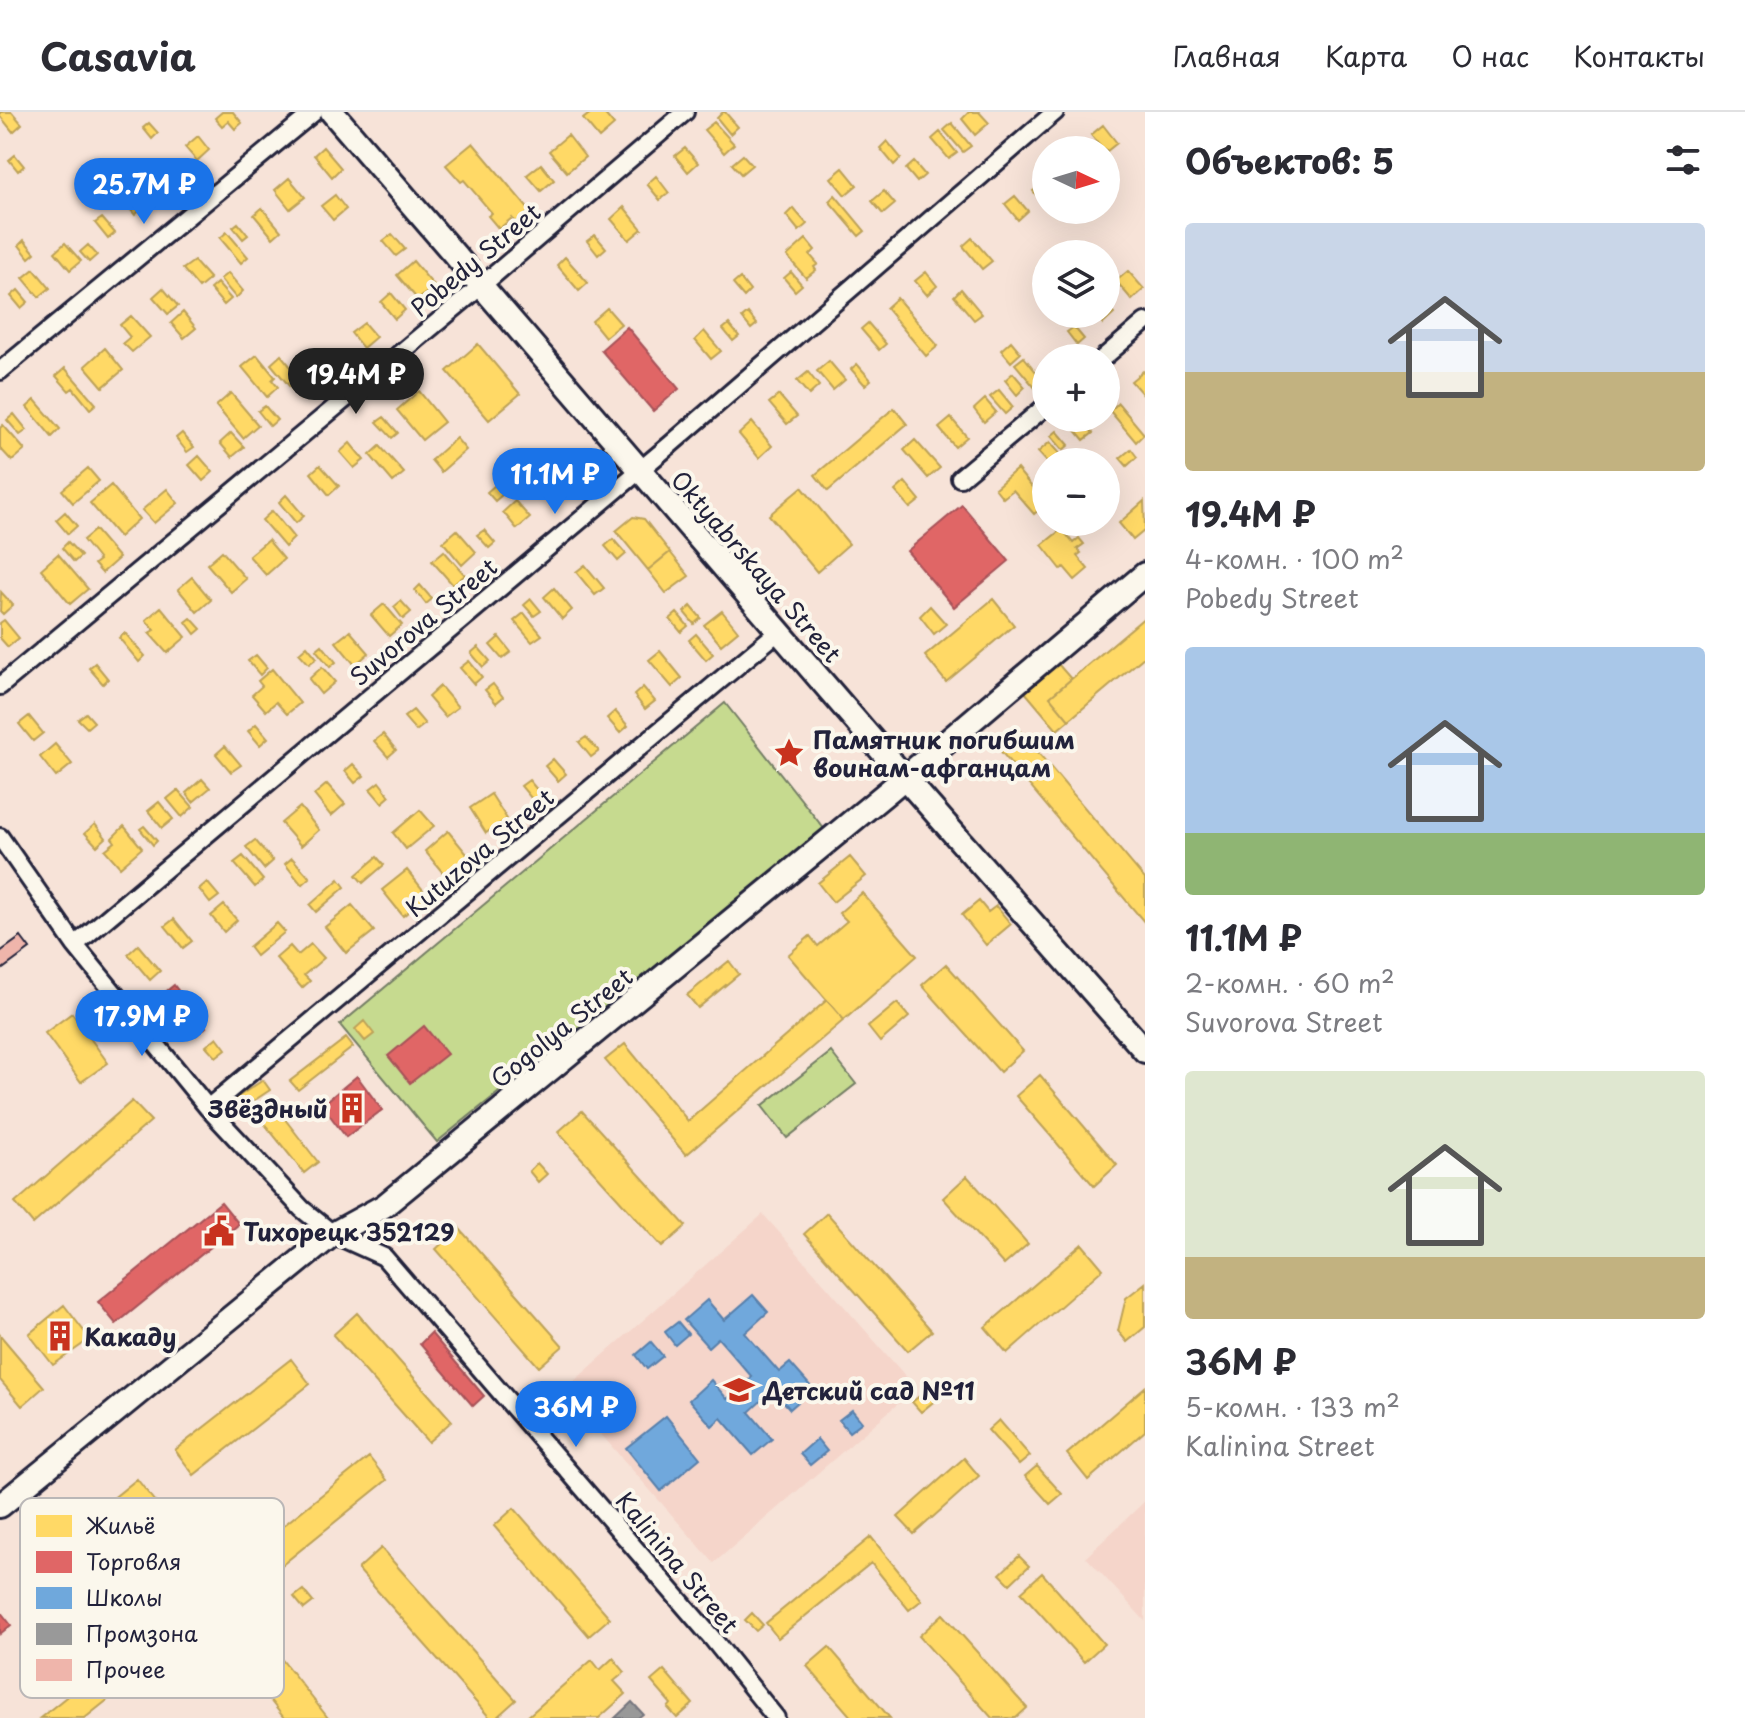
<!DOCTYPE html>
<html lang="ru">
<head>
<meta charset="utf-8">
<style>
	body { margin:0; font-family:"Playpen Sans",sans-serif; background:#f7f7f7; color:#2b2b33; height:100vh; display:flex; flex-direction:column; font-size:30px; white-space:nowrap }
	* { box-sizing:border-box; margin:0 }
	p { font-size:26px; color:#7c7c81 }
	.icon { flex:none; width:44px; height:44px; fill:none; stroke:currentColor; stroke-width:2; stroke-linecap:round; stroke-linejoin:round }
	.map { position:relative; flex:1; overflow:hidden }
	.panel { display:flex; flex-direction:column; background:#fff; width:600px }
	.panel>* { flex:none }
	.needle { width:52px; rotate:94deg }
	.controls { position:absolute; left:1032px; top:24px; display:grid; gap:16px }
	.controls a { display:grid; place-items:center; width:88px; height:88px; border-radius:50%; background:#fff; box-shadow:0 8px 32px #0002; font-size:40px }
	.price { position:absolute; translate:-50% -68px; padding:0 18px; border-radius:28px; background:#1a73e8; color:#fff; font-size:26px; line-height:52px; filter:drop-shadow(0 2px 4px #0008) }
	.price::after { content:''; position:absolute; left:50%; top:48px; width:24px; height:18px; margin-left:-12px; background:inherit; clip-path:polygon(0 0,100% 0,50% 100%) }
	.price.on { background:#222; color:#fff }
	ul { padding:0; list-style:none }
	li { display:grid; align-content:center; gap:16px; height:424px; padding:0 40px }
	li span { display:grid; place-items:center; height:248px; border-radius:8px; color:#555 }
	li>.icon { margin-inline-start:auto }
	span .icon { width:144px; height:144px; fill:#fffc; stroke-width:1 }
	li b { font-size:34px }
	h2 { display:flex; justify-content:space-between; align-items:center; height:96px; padding:0 40px; font-size:34px }
	header { display:flex; align-items:center; gap:48px; box-sizing:border-box; height:112px; padding:0 40px; background:#fff; border-bottom:2px solid #e1e1e2 }
	header strong { font-size:38px }
	nav { display:flex; gap:44px; margin-inline-start:auto; font-size:28px }
	main { display:flex; flex:1; min-height:0 }
	.map>svg:first-child { display:block }
</style>
</head>
<body>
<header>
<strong>Casavia</strong>
<nav><a>Главная</a><a>Карта</a><a>О нас</a><a>Контакты</a></nav>
</header>
<main>
<div class="map">
<svg width="1145" height="1606" viewBox="0 0 1145 1606">
	<rect width="100%" height="100%" fill="#f7e3d8"/>
	<filter id="ink" filterUnits="userSpaceOnUse"><feTurbulence type="fractalNoise" baseFrequency=".0125" numOctaves="2"/><feDisplacementMap in="SourceGraphic" scale="16" xChannelSelector="R" yChannelSelector="G"/><feConvolveMatrix kernelMatrix="1 2 1 2 8 2 1 2 1" color-interpolation-filters="sRGB"/></filter>
	<g filter="url(#ink)">
		<path fill="#f5d5ca" d="M763,1102L916,1276L714,1451L563,1279Z
			M1145,1389V1509L1086,1445Z"/>
		<path fill="#c6da8f" stroke="#747e65" stroke-width="2" d="M725,591L825,718L437,1030L340,913Z
			M831,940L856,972L787,1026L762,994Z"/>
		<path fill="#ffd966" stroke="#bda259" stroke-width="2" d="M0,0H12L22,12L13,20L0,4Z
			M222,0H233L242,11L235,17L228,9L222,14L215,6Z
			M592,0H603L614,13L599,26L583,7Z
			M723,0H725L738,15L730,22L717,6Z
			M969,0H979L989,11L975,23L962,7Z
			M714,10L734,32L724,41L704,18Z
			M149,11L158,21L152,27L143,16Z
			M952,11L971,34L963,40L944,18Z
			M1103,13L1117,31L1106,40V38H1103L1091,23Z
			M940,20L957,41L949,47L932,27Z
			M568,23L585,45L567,60L549,39Z
			M198,24L209,38L197,49L185,35Z
			M887,29L901,46L894,53L880,36Z
			M473,31L530,99L516,111L512,106L499,117L488,104L492,101L464,68L461,70L446,53Z
			M323,35L341,56L332,65L314,43Z
			M685,36L698,51L688,60L675,44Z
			M15,43L24,54L18,59L9,48Z
			M743,43L752,53L741,62L732,52Z
			M914,50L925,63L917,70L906,57Z
			M541,52L554,68L541,79L527,63Z
			M165,53L177,67L164,79L151,65Z
			M843,56L857,73L845,83L831,66Z
			M656,64L669,81L660,88L647,72Z
			M289,66L305,85L290,97L275,78Z
			M1046,69V91L1044,93L1033,79Z
			M133,79L145,94L135,103L123,88Z
			M884,79L895,92L883,102L872,89Z
			M335,83L346,97L333,108L321,94Z
			M835,83L865,119L859,124L829,89Z
			M1015,84L1028,99L1018,108L1005,92Z
			M624,95L642,117L629,128L611,107Z
			M262,96L281,119L273,126L254,103Z
			M793,96L807,112L799,119L786,103Z
			M102,106L115,121L108,127L95,111Z
			M238,111L248,123L243,127L233,115Z
			M227,120L248,145L241,151L220,126Z
			M392,122L405,137L396,144L383,129Z
			M595,123L606,136L598,143L587,129Z
			M972,126L992,149L982,157L963,134Z
			M806,127L815,138L810,143L818,152L814,155L816,158L806,166L787,144Z
			M24,128L35,141L29,146L19,133Z
			M65,131L81,149L70,158L55,140Z
			M88,133L97,143L89,150L80,140Z
			M565,145L588,171L579,179L557,153Z
			M194,149L210,167L199,176L183,157Z
			M413,149L434,174L418,188L397,163Z
			M34,157L50,176L39,185L23,166Z
			M1128,159L1144,177L1132,188L1116,169Z
			M791,160L802,173L795,179L784,166Z
			M926,160L937,174L927,183L915,169Z
			M228,161L243,179L236,186L220,167Z
			M740,166L750,179L744,185L733,172Z
			M217,171L231,187L224,193L210,177Z
			M163,176L178,194L168,202L153,185Z
			M961,177L982,202L974,208L954,184Z
			M18,178L28,190L21,196L11,184Z
			M391,181L405,198L395,207L381,190Z
			M897,186L938,234L926,244L886,196Z
			M1106,192L1114,202L1103,212L1095,202H1106Z
			M607,196L621,212L605,225L592,209Z
			M183,200L196,216L184,226L171,211Z
			M748,201L757,212L751,217L742,206Z
			M131,204L150,225L132,240L123,231L130,225L120,213Z
			M364,211L376,225L363,236L351,221Z
			M868,211L886,232L879,238L861,217Z
			M729,212L739,224L733,229L723,217Z
			M1074,215L1084,227L1077,233L1067,220Z
			M704,219L721,239L711,247L695,228Z
			M1011,229L1021,241L1011,250L1001,238Z
			M478,232L520,282L489,308L447,259Z
			M105,236L123,258L103,275L85,254Z
			M324,238L341,258L334,264L317,244Z
			M257,243L275,265L272,268L278,275L267,285L242,255Z
			M281,243L310,278L300,287L271,252Z
			M307,245L325,268L315,276L297,254Z
			M1024,245L1044,270L1036,277L1015,252Z
			M829,249L845,268L833,278L817,259Z
			M857,252L871,268L865,273L851,257Z
			M65,256L96,292L90,297L73,276L69,279L56,264Z
			M1143,259L1145,261V285L1131,269Z
			M808,260L819,274L809,283L797,269Z
			M1013,261L1025,275L1017,283L1005,268Z
			M999,278L1013,295L1005,302L990,285Z
			M419,279L444,310L422,328L397,298Z
			M231,281L258,313L243,326L216,294Z
			M779,283L797,304L787,312L769,291Z
			M985,287L996,300L984,310L974,297Z
			M35,288L60,317L52,325L27,295Z
			M1118,291L1144,322L1136,330L1110,299Z
			M265,294L277,308L270,314L258,299Z
			M894,296L907,312L828,379L815,363Z
			M14,302L27,318L20,323L7,308Z
			M384,305L398,321L392,326L377,310Z
			M951,306L967,325L955,335L939,316Z
			M1082,308L1093,321L1084,328L1073,315Z
			M752,310L772,334L759,346L739,322Z
			M3,313L25,338L12,349L0,336V316Z
			M1057,319L1069,333L1063,338L1051,324Z
			M182,321L194,335L187,340L176,326Z
			M231,321L244,335L232,345L220,331Z
			M456,326L466,338L441,360L431,348Z
			M915,328L940,356L928,366L904,338Z
			M1050,330L1067,350H1047L1038,340Z
			M350,331L364,348L354,356L340,340Z
			M380,334L404,361L393,370L370,343Z
			M1131,337L1137,345L1127,354L1120,346Z
			M199,344L213,360L203,369L189,353Z
			M320,353L339,374L329,383L311,361Z
			M540,353L561,377L553,384L532,360Z
			M88,356L99,369L73,391L62,378Z
			M1017,357L1046,392L1034,402L1013,378L1003,386L995,376Z
			M502,367L510,376L495,389L487,380Z
			M905,370L920,388L910,396L895,379Z
			M111,373L139,407L119,425L90,391Z
			M802,375L849,432L817,460L769,403Z
			M167,377L178,391L154,411L142,398Z
			M286,383L304,404L296,411L279,390Z
			M515,389L530,406L517,417L503,400Z
			M1144,389L1145,418L1133,428L1119,411Z
			M272,399L294,426L285,435L262,408Z
			M65,400L77,414L68,422L56,408Z
			M633,405L644,407L670,440L648,458L616,419Z
			M1062,417L1073,431L1079,426L1084,432L1077,437L1081,441L1077,444L1088,457L1075,468L1064,455L1061,457L1042,433Z
			M95,418L119,446L102,461L94,452L99,448L83,428Z
			M457,418L476,440L462,453L443,430Z
			M484,418L495,431L489,436L477,423Z
			M613,427L626,442L618,449L605,434Z
			M268,428L284,447L266,463L249,444Z
			M68,430L81,444L74,450L62,436Z
			M222,439L246,467L231,480L207,452Z
			M444,439L465,463L453,473L432,449Z
			M670,440L689,464L666,481L648,458Z
			M58,442L88,477L70,492L41,457Z
			M585,453L604,476L595,483L576,460Z
			M192,465L211,488L197,500L178,477Z
			M420,473L432,487L426,492L415,478Z
			M554,476L572,498L562,507L544,485Z
			M1,480L13,493L3,502L0,499Z
			M531,487L541,499L534,504L524,493Z
			M993,487L1014,513L946,570L925,544Z
			M401,489L411,500L403,507L394,495Z
			M384,492L402,513L389,524L371,503Z
			M691,494L701,506L694,512L684,500Z
			M930,494L946,512L934,522L920,504Z
			M161,495L186,525L167,541L149,521L154,518L146,508Z
			M722,499L738,519L721,533L704,513Z
			M524,501L542,523L532,530L514,509Z
			M677,501L688,514L681,520L670,507Z
			M1145,505V544L1069,608L1050,585Z
			M191,506L201,517L195,522L186,510Z
			M4,508L19,526L8,535L0,526V511Z
			M350,519L369,541L355,553L336,530Z
			M125,521L145,544L139,550L119,526Z
			M696,522L713,542L706,548L689,528Z
			M499,525L511,540L502,547L490,533Z
			M322,533L336,550L330,555L316,538Z
			M307,534L317,546L309,552L299,541Z
			M478,535L490,549L483,555L471,541Z
			M660,539L682,566L672,575L649,548Z
			M256,543L267,556L260,563L248,549Z
			M469,549L482,565L474,572L460,556Z
			M95,551L108,567L103,572L89,556Z
			M1058,552L1071,567L1050,585L1069,608L1057,618L1025,580Z
			M322,555L335,570L321,582L309,567Z
			M272,557L300,591L287,602L276,590L266,599L252,583L262,574L258,569Z
			M493,572L503,585L496,591L485,578Z
			M440,574L458,595L445,605L428,585Z
			M643,575L655,589L645,597L634,583Z
			M413,598L425,612L416,619L404,605Z
			M615,599L628,614L620,621L607,606Z
			M86,601L94,610L87,616L78,607Z
			M29,604L43,621L33,629L19,612Z
			M256,612L268,626L260,633L248,619Z
			M1019,618L1145,767V811L998,636Z
			M383,622L396,638L388,645L374,629Z
			M586,625L599,639L591,645L579,630Z
			M55,632L72,652L56,665L40,645Z
			M225,634L241,653L231,660L216,642Z
			M553,647L566,662L558,669L545,654Z
			M353,652L364,664L355,671L345,659Z
			M202,667L210,676L193,690L186,681Z
			M529,668L543,685L536,692L521,674Z
			M379,670L390,684L382,691L370,677Z
			M327,672L345,692L331,704L314,683Z
			M178,678L193,695L182,705L167,687Z
			M491,682L507,707L486,721L470,696Z
			M159,690L173,707L162,716L148,699Z
			M300,695L319,718L301,734L281,711Z
			M420,698L434,714L406,737L393,721Z
			M95,712L106,726L97,734L85,721Z
			M124,714L142,736L120,755L105,738L115,730L112,726Z
			M144,714L157,729L153,733L140,717Z
			M448,719L471,747L448,767L425,739Z
			M255,728L273,749L264,757L246,735Z
			M243,744L263,768L255,775L234,751Z
			M377,745L384,753L363,771L356,763Z
			M850,745L866,764L833,790L818,771Z
			M292,746L310,766L302,773L285,752Z
			M407,758L428,784L403,804L382,778Z
			M339,767L345,775L316,800L310,793Z
			M207,770L219,784L210,791L199,777Z
			M862,781L917,844L844,908L788,843L810,824L818,834L847,809L839,801Z
			M979,789L988,800L996,794L1011,812L986,833L962,803Z
			M224,793L237,808L224,820L211,804Z
			M352,793L374,819L346,841L325,815Z
			M174,807L192,829L183,836L165,814Z
			M277,811L285,820L256,844L249,835Z
			M311,832L324,846L304,863L310,869L302,876L276,846L290,834L298,843Z
			M138,833L160,859L150,868L128,842Z
			M729,849L739,862L698,896L687,883Z
			M946,852L1023,939L1000,960L922,873Z
			M827,888L844,908L686,1043L605,948L625,932L688,1009Z
			M897,891L909,905L880,930L868,915Z
			M72,901L108,951L81,970L45,921Z
			M364,909L374,922L365,929L355,917Z
			M217,925L226,937L216,945L206,934Z
			M346,926L353,935L298,978L290,969Z
			M1040,963L1117,1053L1094,1074L1016,984Z
			M263,968L270,978L240,998L233,988Z
			M132,989L151,1009L33,1112L15,1091Z
			M274,993L318,1050L304,1061L259,1005Z
			M582,999L686,1114L662,1135L558,1020Z
			M537,1051L547,1062L538,1070L529,1059Z
			M967,1064L1028,1132L1004,1153L943,1086Z
			M827,1101L932,1219L908,1239L804,1122Z
			M459,1116L563,1234L539,1255L436,1137Z
			M1082,1132L1103,1157L1007,1241L985,1215Z
			M1145,1171V1215L1127,1230L1118,1219L1126,1186Z
			M64,1193L90,1227L53,1253L29,1222Z
			M357,1201L452,1309L428,1330L333,1223Z
			M0,1223L44,1275L22,1294L0,1268Z
			M291,1247L310,1272L194,1363L175,1338Z
			M1145,1275V1319L1088,1368L1067,1342Z
			M930,1276L938,1286L921,1300L912,1290Z
			M999,1308L1030,1344L1019,1353L988,1318Z
			M369,1345L387,1368L277,1457L258,1434Z
			M964,1346L979,1364L914,1422L898,1405Z
			M1037,1354L1062,1382L1050,1392L1025,1364Z
			M137,1367L155,1390L41,1481L23,1459Z
			M514,1396L610,1506L589,1524L494,1414Z
			M871,1425L922,1488L909,1498L871,1451L778,1526L766,1511Z
			M381,1436L516,1588L496,1606H490L358,1457Z
			M1019,1444L1029,1454L1010,1472L1000,1462Z
			M231,1453L249,1475L85,1606H40Z
			M1042,1461L1104,1532L1084,1550L1021,1480Z
			M303,1478L313,1490L304,1497L294,1485Z
			M752,1501L763,1513L756,1519L745,1508Z
			M943,1502L1027,1596L1016,1606H992L919,1524Z
			M272,1535L328,1606H284L245,1556Z
			M829,1535L890,1606H852L807,1554Z
			M613,1546L625,1560L614,1569L626,1582L599,1606H526L592,1548L600,1558Z
			M664,1558L693,1592L677,1606L668,1596L671,1592L651,1569Z"/>
		<path fill="#e06666" stroke="#a75259" stroke-width="2" d="M627,215L679,277L653,299L601,238Z
			M585,336L595,347L574,365L564,353Z
			M962,393L1009,449L954,495L907,439Z
			M174,873L206,915L196,923L163,882Z
			M424,914L447,942L410,971L388,944Z
			M357,964L382,998L346,1025L322,993Z
			M221,1090L239,1112L116,1212L98,1190Z
			M431,1221L484,1284L473,1294L420,1232Z
			M0,1499L11,1513L0,1522Z"/>
		<path fill="#6fa8dc" stroke="#5880ac" stroke-width="2" d="M753,1183L768,1200L745,1221L779,1260L790,1251L813,1277L790,1297L773,1278L749,1300L772,1327L753,1343L721,1306L712,1314L689,1288L711,1268L727,1287L752,1265L718,1226L708,1235L684,1208L707,1188L724,1208Z
			M678,1210L688,1222L675,1233L665,1220Z
			M651,1230L663,1244L647,1257L636,1243Z
			M852,1298L862,1310L849,1320L839,1308Z
			M666,1304L700,1346L661,1379L626,1336Z
			M817,1327L827,1339L810,1353L800,1342Z"/>
		<path fill="#999" stroke="#75757d" stroke-width="2" d="M632,1590L643,1602L638,1606H615Z"/>
		<path fill="#efb5ab" stroke="#22223b" stroke-width="2" d="M21,825L30,837L0,859V840Z"/>
		<g fill="none" stroke-linecap="round" stroke-linejoin="round">
			<g stroke="#22223b" stroke-width="22">
				<path id="street" d="M1103,246L1145,210
					M0,259L314,0
					M960,366L1046,294
					M0,574L481,174L685,0
					M0,725L75,833L208,996L302,1097L333,1122L384,1145L712,1526L776,1606
					M75,833L671,332L1055,0
					M208,996L779,519"/>
			</g>
			<g stroke="#22223b" stroke-width="28">
				<path id="secondary" d="M332,0L905,666L1145,939
					M0,1394L333,1122L384,1094L890,678L1145,462"/>
			</g>
			<use href="#street" stroke="#fbf7ec" stroke-width="16"/>
			<use href="#secondary" stroke="#fbf7ec" stroke-width="22"/>
		</g>
	</g>
	<defs>
		<g id="sight-bare" transform="scale(2.4)"><path d="M0-6L1.8-2.2L6-1.7L2.9 1.2L3.7 5.4L0 3.3L-3.7 5.4L-2.9 1.2L-6-1.7L-1.8-2.2Z" fill="#c8321e" stroke="#fbf7ec" stroke-width="2.5" paint-order="stroke"/></g>
		<g id="building-bare" transform="scale(2.4)"><path d="M-4-6H4V6H1V3H-1V6H-4ZM-2.5-4.3h1.7v1.8h-1.7ZM.8-4.3h1.7v1.8H.8ZM-2.5-1h1.7V.8h-1.7ZM.8-1h1.7V.8H.8Z" fill="#c8321e" stroke="#fbf7ec" stroke-width="2.5" paint-order="stroke"/></g>
		<g id="civic-bare" transform="scale(2.4)"><path d="M-.6-6.5H3V-4.5H.6V-3L4-1V1h2V6H-6V1h2V-1L-.6-3ZM-1.2 2.5V6h2.4V2.5Z" fill="#c8321e" stroke="#fbf7ec" stroke-width="2.5" paint-order="stroke"/></g>
		<g id="school-bare" transform="scale(2.4)"><path d="M0-5L7-2L0 1L-7-2ZM-4 1L0 2.5L4 1V4Q0 6-4 4Z" fill="#c8321e" stroke="#fbf7ec" stroke-width="2.5" paint-order="stroke"/></g>
	</defs>
	<g fill-rule="evenodd">
		<use href="#sight-bare" x="789" y="641"/>
		<use href="#building-bare" x="352" y="996"/>
		<use href="#civic-bare" x="219" y="1119"/>
		<use href="#building-bare" x="60" y="1224"/>
		<use href="#school-bare" x="739" y="1278"/>
	</g>
	<g text-anchor="middle" dominant-baseline="central" stroke-width="8" stroke-linejoin="round" paint-order="stroke">
		<g font-size="24" fill="#22223b" stroke="#fbf7ec">
			<text transform="translate(475 147) rotate(-40)">Pobedy Street</text>
			<text transform="translate(757 454) rotate(49)">Oktyabrskaya Street</text>
			<text transform="translate(423 509) rotate(-40)">Suvorova Street</text>
			<text transform="translate(479 740) rotate(-40)">Kutuzova Street</text>
			<text transform="translate(561 915) rotate(-39)">Gogolya Street</text>
			<text transform="translate(678 1450) rotate(50)">Kalinina Street</text>
		</g>
		<g font-size="24" font-weight="bold" fill="#22223b" stroke="#fbf7ec" text-anchor="start">
			<text x="813" y="627">Памятник погибшим<tspan x="813" dy="28">воинам-афганцам</tspan></text>
			<text x="328" y="996" text-anchor="end">Звёздный</text>
			<text x="243" y="1119">Тихорецк 352129</text>
			<text x="84" y="1224">Какаду</text>
			<text x="763" y="1278">Детский сад №11</text>
		</g>
	</g>
	<rect x="20" y="1386" width="264" height="200" rx="12" fill="#fbf7ec" stroke="#bab7b7" stroke-width="2"/>
	<rect x="36" y="1403" width="36" height="22" fill="#ffd966"/>
	<rect x="36" y="1439" width="36" height="22" fill="#e06666"/>
	<rect x="36" y="1475" width="36" height="22" fill="#6fa8dc"/>
	<rect x="36" y="1511" width="36" height="22" fill="#999"/>
	<rect x="36" y="1547" width="36" height="22" fill="#efb5ab"/>
	<g font-size="22" fill="#22223b">
		<text x="86" y="1422">Жильё</text>
		<text x="86" y="1458">Торговля</text>
		<text x="86" y="1494">Школы</text>
		<text x="86" y="1530">Промзона</text>
		<text x="86" y="1566">Прочее</text>
	</g>
</svg>
<div class="controls">
<a><svg class="needle" viewBox="-14 -14 28 28"><path d="M0-13l5 13h-10z" fill="#e53935"/><path d="M0 13l5-13h-10z" fill="#7c7c81"/></svg></a>
<a><svg class="icon" aria-label="layers" viewBox="0 0 24 24"><path d="M12 4l9 5-9 5-9-5zM3 14l9 5 9-5"/></svg></a>
<a>+</a>
<a>−</a>
</div>
<b class="price" style="left:144px;top:114px">25.7M ₽</b>
<b class="price on" style="left:356px;top:304px">19.4M ₽</b>
<b class="price" style="left:555px;top:404px">11.1M ₽</b>
<b class="price" style="left:142px;top:946px">17.9M ₽</b>
<b class="price" style="left:576px;top:1337px">36M ₽</b>
</div>
<section class="panel">
<h2>Объектов: 5<svg class="icon" aria-label="filters" viewBox="0 0 24 24"><path d="M4 7h16M4 17h16"/><circle cx="9" cy="7" r="2"/><circle cx="15" cy="17" r="2"/></svg></h2>
<ul>
<li><span style="background:linear-gradient(#c9d6e8 60%,#c2b280 0)"><svg class="icon" aria-label="home" viewBox="0 0 24 24"><path d="M3 11l9-7 9 7M6 9v11h12V9"/></svg></span><div><b>19.4M ₽</b><p>4-комн. · 100 m²</p><p>Pobedy Street</p></div></li>
<li><span style="background:linear-gradient(#a9c7e8 75%,#8fb573 0)"><svg class="icon" aria-label="home" viewBox="0 0 24 24"><path d="M3 11l9-7 9 7M6 9v11h12V9"/></svg></span><div><b>11.1M ₽</b><p>2-комн. · 60 m²</p><p>Suvorova Street</p></div></li>
<li><span style="background:linear-gradient(#dfe7d0 75%,#c2b280 0)"><svg class="icon" aria-label="home" viewBox="0 0 24 24"><path d="M3 11l9-7 9 7M6 9v11h12V9"/></svg></span><div><b>36M ₽</b><p>5-комн. · 133 m²</p><p>Kalinina Street</p></div></li>
</ul>
</section>
</main>
</body>
</html>
